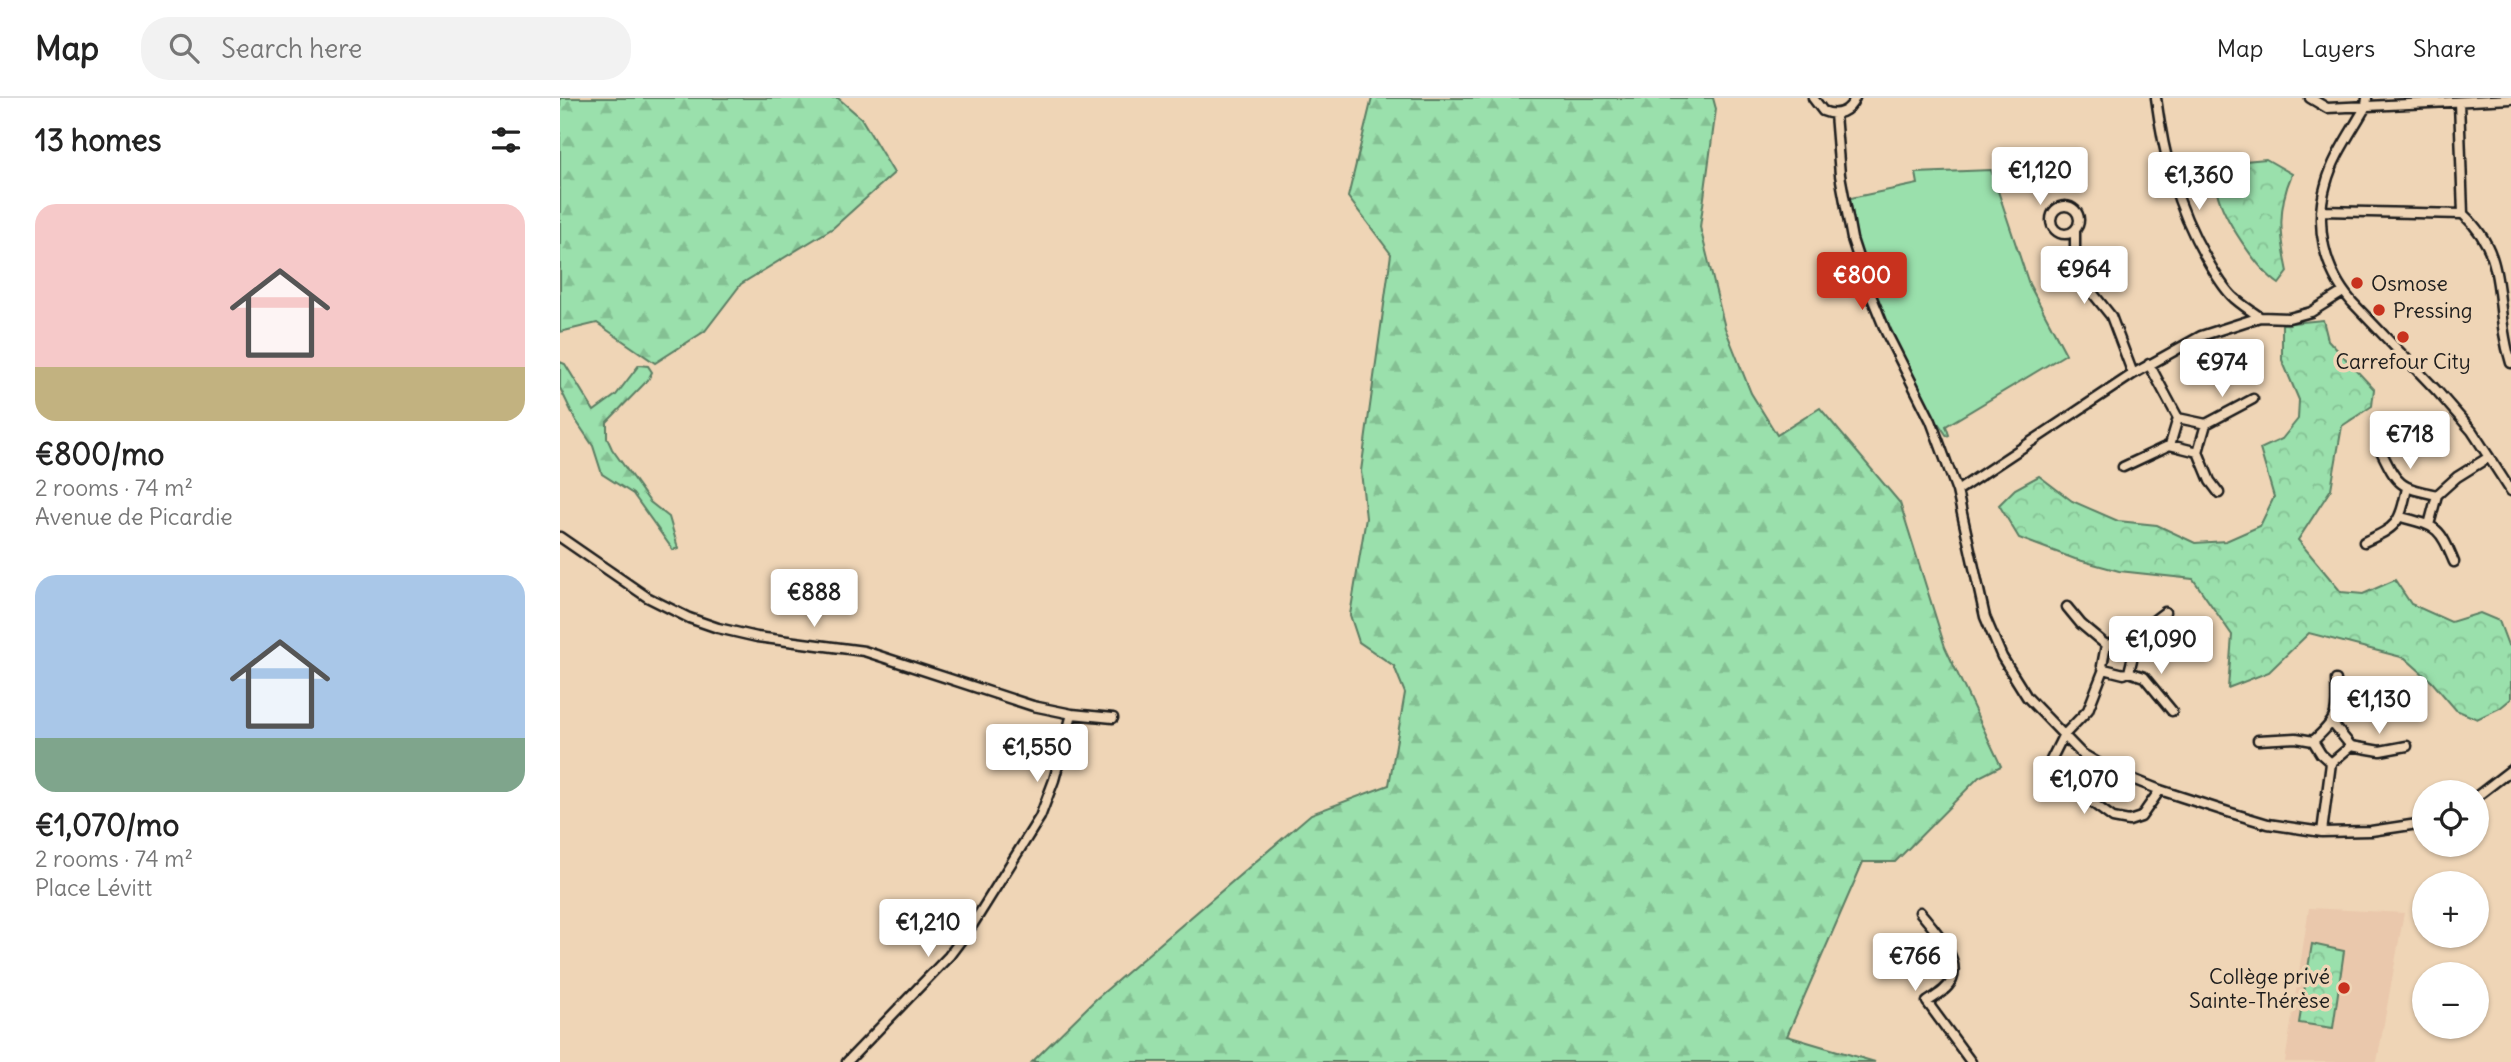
<!DOCTYPE html>
<html lang="en">
<head>
<meta charset="utf-8">
<style>
	body { margin:0; font-family:Delius,sans-serif; background:#f2f2f2; color:#222; height:100vh; display:flex; flex-direction:column; font-size:26px; white-space:nowrap }
	* { box-sizing:border-box; margin:0 }
	p { font-size:23px; color:#767676 }
	.icon { flex:none; width:38px; height:38px; fill:none; stroke:currentColor; stroke-width:2; stroke-linecap:round; stroke-linejoin:round }
	.map { position:relative; flex:1; overflow:hidden }
	.sheet { display:flex; flex-direction:column; background:#fff; width:560px }
	.sheet>* { flex:none }
	.fabs { position:absolute; left:1852px; top:682px; display:grid; gap:14px }
	.fabs a { display:grid; place-items:center; width:77px; height:77px; border-radius:50%; background:#fff; box-shadow:0 2px 5px #0004; font-size:35px }
	.price { position:absolute; translate:-50% -60px; padding:0 16px; border-radius:7px; background:#fff; color:#222; font-size:23px; line-height:46px; filter:drop-shadow(0 2px 4px #0008) }
	.price::after { content:''; position:absolute; left:50%; top:42px; width:21px; height:16px; margin-left:-10px; background:inherit; clip-path:polygon(0 0,100% 0,50% 100%) }
	.price.current { background:#c8321e; color:#fff }
	ul { padding:0; list-style:none }
	li { display:grid; align-content:center; gap:14px; height:371px; padding:0 35px }
	li span { display:grid; place-items:center; height:217px; border-radius:21px; color:#555 }
	li>.icon { margin-inline-start:auto }
	span .icon { width:126px; height:126px; fill:#fffc; stroke-width:1 }
	li b { font-size:30px }
	h2 { display:flex; justify-content:space-between; align-items:center; height:84px; padding:0 35px; font-size:30px }
	header { display:flex; align-items:center; gap:42px; box-sizing:border-box; height:98px; padding:0 35px; background:#fff; border-bottom:2px solid #e0e0e0 }
	header strong { font-size:33px }
	nav { display:flex; gap:38px; margin-inline-start:auto; font-size:24px }
	.search { width:490px; height:63px; background:#f2f2f2; display:flex; align-items:center; gap:18px; box-sizing:border-box; padding:0 24px; border-radius:28px; color:#767676; font-size:26px }
	main { display:flex; flex:1; min-height:0 }
	.map>svg:first-child { display:block }
</style>
</head>
<body>
<header>
<strong>Map</strong>
<div class="search"><svg class="icon" aria-label="search" viewBox="0 0 24 24"><circle cx="10" cy="10" r="6"/><path d="M15 15l6 6"/></svg>Search here</div>
<nav><a>Map</a><a>Layers</a><a>Share</a></nav>
</header>
<main>
<section class="sheet">
<h2>13 homes<svg class="icon" aria-label="filters" viewBox="0 0 24 24"><path d="M4 7h16M4 17h16"/><circle cx="9" cy="7" r="2"/><circle cx="15" cy="17" r="2"/></svg></h2>
<ul>
<li><span style="background:linear-gradient(#f6c9c9 75%,#c2b280 0)"><svg class="icon" aria-label="home" viewBox="0 0 24 24"><path d="M3 11l9-7 9 7M6 9v11h12V9"/></svg></span><div><b>€800/mo</b><p>2 rooms · 74 m²</p><p>Avenue de Picardie</p></div></li>
<li><span style="background:linear-gradient(#a9c7e8 75%,#7fa58c 0)"><svg class="icon" aria-label="home" viewBox="0 0 24 24"><path d="M3 11l9-7 9 7M6 9v11h12V9"/></svg></span><div><b>€1,070/mo</b><p>2 rooms · 74 m²</p><p>Place Lévitt</p></div></li>
</ul>
</section>
<div class="map">
<svg width="1951" height="964" viewBox="0 0 1951 964">
	<defs>
		<pattern id="forest-firs" width="22" height="20" patternUnits="userSpaceOnUse" patternTransform="scale(1.75)"><rect width="22" height="20" fill="#9ae0ac"/><path d="M5 1l3.5 6h-7zM16 11l3.5 6h-7z" fill="#84c093"/></pattern>
		<pattern id="park-crowns" width="20" height="18" patternUnits="userSpaceOnUse" patternTransform="scale(1.75)"><rect width="20" height="18" fill="#9ae0ac"/><path d="M2 6a3 3 0 1 1 6 0M12 15a3 3 0 1 1 6 0" fill="none" stroke="#84c093"/></pattern>
	</defs>
	<rect width="100%" height="100%" fill="#efd5b6"/>
	<filter id="ink" filterUnits="userSpaceOnUse"><feTurbulence type="fractalNoise" baseFrequency=".0143" numOctaves="2"/><feDisplacementMap in="SourceGraphic" scale="14" xChannelSelector="R" yChannelSelector="G"/><feConvolveMatrix kernelMatrix="1 2 1 2 8 2 1 2 1" color-interpolation-filters="sRGB"/></filter>
	<g filter="url(#ink)">
		<path fill="#eac8ac" d="M1749,810L1844,815L1817,964H1725Z"/>
		<path fill="#9ae0ac" stroke="#5b7e64" stroke-width="2" d="M1431,72L1469,186L1506,256L1386,328L1389,337L1387,338C1353,290 1326,235 1306,180C1297,155 1292,127 1286,101L1358,86L1356,75Z"/>
		<path fill="url(#forest-firs)" stroke="#5b7e64" stroke-width="2" d="M0,0H278L301,20L334,75L273,130L181,186L145,233L95,265L37,225L0,234Z
			M812,0H1153L1156,11L1140,129L1165,230L1191,295L1217,337L1260,310L1340,405L1385,549L1441,668L1419,679L1335,764H1303L1227,938L1315,964H472L536,901L751,716L829,687L845,595L834,568L799,544L790,517L806,420L801,373L831,156L788,99Z
			M0,264L5,266L34,313L56,297L79,267L88,268L92,274L88,282L47,324V340L52,351L90,404L109,419L118,450L113,452L73,396L42,376L33,348L15,321L0,290Z"/>
		<path fill="url(#park-crowns)" stroke="#5b7e64" stroke-width="2" d="M1706,61L1732,76C1717,111 1720,137 1728,174L1719,186C1697,171 1663,120 1657,94C1655,85 1655,75 1653,66Z
			M1763,222L1768,242L1814,291L1812,308L1782,328L1771,391L1738,442L1781,494L1803,496L1835,482L1851,506L1891,524L1920,515L1939,523L1948,547L1951,548V601L1940,610L1917,621L1896,612L1872,584L1845,560L1749,535L1709,574L1668,590L1672,537L1633,481L1559,473L1515,461L1459,440L1439,407L1455,391L1479,378L1512,403L1558,423L1597,427L1635,445L1666,443L1700,428L1714,399L1700,351L1722,341L1738,321L1739,302L1722,262V226Z
			M1752,846L1784,853L1773,930L1739,925Z"/>
		<g fill="none" stroke-linecap="round" stroke-linejoin="round">
			<g stroke="#1c1c1c" stroke-width="13">
				<path id="street" d="M1253,0L1263,13C1277,19 1289,14 1295,0
					M1596,0C1604,59 1616,107 1646,160C1654,173 1662,189 1674,200C1682,207 1691,213 1700,219
					M1750,0L1767,10L1951,1
					M1807,0L1806,8C1792,33 1773,59 1766,86C1754,127 1764,172 1792,204L1878,294L1912,333L1951,393
					M1899,4L1903,116
					M1275,16L1280,77L1292,141L1308,190L1326,234L1371,323L1397,393L1425,519L1442,559L1467,599L1521,655L1550,672L1600,692L1668,714L1708,726L1762,734L1811,733L1864,725
					M1491 122a14 14 0 1 1 28 0a14 14 0 1 1-28 0Z
					M1761,113L1903,116C1951,160 1932,206 1951,265
					M1515,133V156L1523,183L1551,218L1573,276
					M1589,266L1618,320
					M1646,326L1638,354L1650,383L1659,395
					M1821,353C1838,388 1839,389 1877,397
					M1638,354L1610,347L1618,320L1646,326L1693,301
					M1563,369L1610,347
					M1397,393L1573,276L1641,238L1700,219L1729,220L1751,214L1783,194
					M1841,419C1878,429 1879,428 1894,464
					M1869,427L1877,397L1897,379L1929,359
					M0,439L87,499L129,520L158,530L197,539L304,553L473,608L512,616L553,620
					M1804,444C1838,428 1839,427 1847,390
					M1507,509L1521,526L1546,547L1553,545L1571,547
					M1546,547L1542,568L1544,571L1564,576L1569,574L1574,554L1571,547L1584,530L1605,514
					M1544,571L1528,612L1503,638L1491,662L1495,677L1553,720L1569,723L1581,719L1600,692
					M1569,574L1584,579L1612,613
					M1773,626L1791,648L1771,665L1761,656L1753,643C1779,620 1777,616 1776,582
					M1698,642L1736,640L1753,643
					M1791,648L1820,653L1847,648
					M1916,699L1951,672
					M1762,734L1771,665
					M1360,814C1373,830 1401,859 1392,882C1387,892 1376,898 1367,904L1411,964
					M287,964L389,858L413,826L480,719L494,682L512,616"/>
			</g>
			<use href="#street" stroke="#efd5b6" stroke-width="8"/>
		</g>
	</g>
	<g fill="#c8321e" stroke="#efd5b6" stroke-width="2.5">
		<circle cx="1797" cy="185" r="7"/>
		<circle cx="1819" cy="212" r="7"/>
		<circle cx="1843" cy="239" r="7"/>
		<circle cx="1784" cy="890" r="7"/>
	</g>
	<g text-anchor="middle" dominant-baseline="central" stroke-width="7" stroke-linejoin="round" paint-order="stroke">
		<g font-size="21" fill="#1c1c1c" stroke="#efd5b6" text-anchor="start">
			<text x="1811" y="185">Osmose</text>
			<text x="1833" y="212">Pressing</text>
			<text x="1843" y="263" text-anchor="middle">Carrefour City</text>
			<text x="1770" y="878" text-anchor="end">Collège privé<tspan x="1770" dy="24">Sainte-Thérèse</tspan></text>
		</g>
	</g>
</svg>
<div class="fabs">
<a><svg class="icon" aria-label="locate" viewBox="0 0 24 24"><circle cx="12" cy="12" r="6"/><path d="M12 2v4M12 18v4M2 12h4M18 12h4"/></svg></a>
<a>+</a>
<a>−</a>
</div>
<b class="price" style="left:1480px;top:109px">€1,120</b>
<b class="price" style="left:1639px;top:114px">€1,360</b>
<b class="price" style="left:1524px;top:208px">€964</b>
<b class="price current" style="left:1302px;top:214px">€800</b>
<b class="price" style="left:1662px;top:301px">€974</b>
<b class="price" style="left:1850px;top:373px">€718</b>
<b class="price" style="left:254px;top:531px">€888</b>
<b class="price" style="left:1601px;top:578px">€1,090</b>
<b class="price" style="left:1819px;top:638px">€1,130</b>
<b class="price" style="left:477px;top:686px">€1,550</b>
<b class="price" style="left:1524px;top:718px">€1,070</b>
<b class="price" style="left:368px;top:861px">€1,210</b>
<b class="price" style="left:1355px;top:895px">€766</b>
</div>
</main>
</body>
</html>
